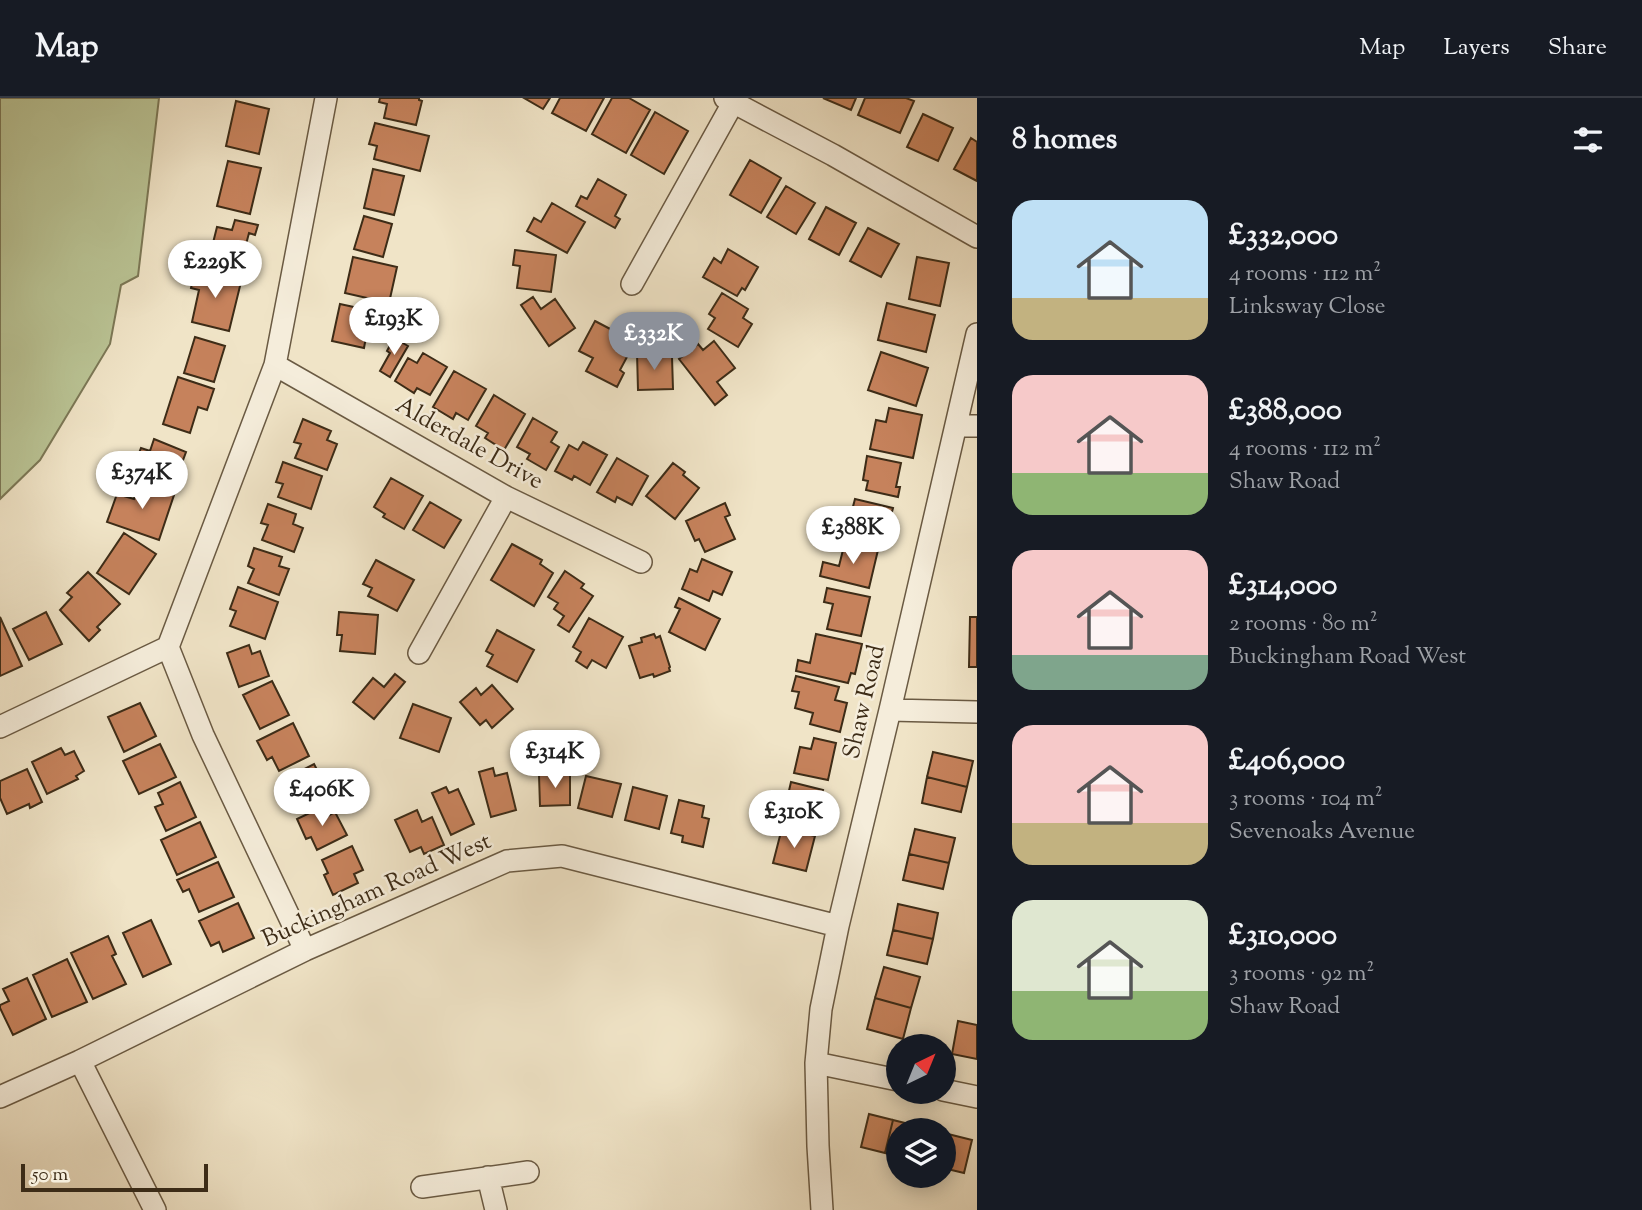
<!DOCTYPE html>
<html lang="en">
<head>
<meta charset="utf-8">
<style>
	body { margin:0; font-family:"Sorts Mill Goudy",serif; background:#242831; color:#f1f3f6; height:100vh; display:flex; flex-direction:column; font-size:26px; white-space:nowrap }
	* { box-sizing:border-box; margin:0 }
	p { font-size:23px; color:#9ea1a6 }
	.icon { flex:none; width:38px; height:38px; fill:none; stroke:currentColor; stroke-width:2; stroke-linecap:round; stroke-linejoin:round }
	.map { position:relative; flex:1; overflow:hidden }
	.panel { display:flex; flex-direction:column; background:#171b24; width:665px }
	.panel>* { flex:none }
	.needle { width:46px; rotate:43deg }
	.tools { position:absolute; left:886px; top:936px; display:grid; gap:14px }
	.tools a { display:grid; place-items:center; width:70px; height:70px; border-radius:50%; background:#171b24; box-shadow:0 4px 18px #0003; font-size:35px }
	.scale { position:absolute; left:21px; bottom:18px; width:187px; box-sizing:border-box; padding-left:7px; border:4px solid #3d2c17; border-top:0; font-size:19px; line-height:24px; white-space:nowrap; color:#3d2c17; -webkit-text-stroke:5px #f5eddb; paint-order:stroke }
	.price { position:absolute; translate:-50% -60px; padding:0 16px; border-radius:24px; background:#fff; color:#222; font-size:23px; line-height:46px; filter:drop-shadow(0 2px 4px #0008) }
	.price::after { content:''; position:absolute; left:50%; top:42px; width:21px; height:16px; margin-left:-10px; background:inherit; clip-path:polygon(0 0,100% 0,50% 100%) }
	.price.on { background:#8c9099; color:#fff }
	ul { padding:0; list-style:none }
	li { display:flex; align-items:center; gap:21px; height:175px; padding:0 35px }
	li span { display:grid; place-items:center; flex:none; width:196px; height:140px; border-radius:21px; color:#555 }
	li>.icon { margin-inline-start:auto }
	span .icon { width:84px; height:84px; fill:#fffc; stroke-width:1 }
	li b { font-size:30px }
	h2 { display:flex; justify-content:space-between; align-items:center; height:84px; padding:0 35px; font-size:30px }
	header { display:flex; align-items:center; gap:42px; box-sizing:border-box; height:98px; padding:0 35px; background:#171b24; border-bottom:2px solid #363941 }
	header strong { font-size:33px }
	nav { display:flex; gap:38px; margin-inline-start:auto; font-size:24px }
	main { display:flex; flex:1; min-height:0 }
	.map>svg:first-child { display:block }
</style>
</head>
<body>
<header>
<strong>Map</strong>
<nav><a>Map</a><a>Layers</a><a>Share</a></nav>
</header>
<main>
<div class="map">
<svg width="977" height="1112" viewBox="0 0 977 1112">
	<rect width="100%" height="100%" fill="#f0e4c7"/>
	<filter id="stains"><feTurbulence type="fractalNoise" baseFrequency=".00286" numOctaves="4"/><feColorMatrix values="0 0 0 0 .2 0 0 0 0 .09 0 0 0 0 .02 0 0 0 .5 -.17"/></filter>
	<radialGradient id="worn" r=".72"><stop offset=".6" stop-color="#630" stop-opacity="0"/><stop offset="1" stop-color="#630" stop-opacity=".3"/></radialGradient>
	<path fill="#bac495" stroke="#7c7856" stroke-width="2" d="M0,0H159L138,178L121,187L110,246L40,362L0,401Z"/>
	<path fill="#c6825c" stroke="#3d2c17" stroke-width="2" d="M380,0H419V2L422,3L416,27L384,20L387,6L379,4Z
		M524,0H550L543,11Z
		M560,0H604L586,33L552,15Z
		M612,0H629L650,12L626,55L592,36Z
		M823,0H856L851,12Z
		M865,0H906L914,3L900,35L858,17Z
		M236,3L269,11L259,56L226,48Z
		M655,14L688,33L664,76L631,57Z
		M923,16L953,30L938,63L907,49Z
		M375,25L429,38L420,73L374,61L377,48L369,46Z
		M971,40L977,44V83L954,71Z
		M750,62L781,80L761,115L730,97Z
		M228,63L261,70L250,116L217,108Z
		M373,71L404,78L394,117L364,110Z
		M598,81L626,97L615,118L620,121L615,130L576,108L581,98L587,101Z
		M786,88L815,105L796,136L767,119Z
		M552,105L585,124L567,155L527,133L534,120L541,124Z
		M826,109L856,125L839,157L809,141Z
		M364,118L392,126L383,159L354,151Z
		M235,122L258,127L255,137L249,135L239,173L208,165L217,129L232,132Z
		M868,130L899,146L881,179L850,163Z
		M728,151L758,169L745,192L742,190L737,198L703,179L714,160L721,165Z
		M515,152L556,157L551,194L517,190L520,168L513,167Z
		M353,159L397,169L389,205L345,195Z
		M917,159L949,165L940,208L909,201Z
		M195,172L241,184L229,233L192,224L199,192L191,190Z
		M722,195L748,211L743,220L752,226L738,249L708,231L715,220L709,216Z
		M533,199L541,211L555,201L575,230L549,248L521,207Z
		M887,205L935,217L926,254L878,242Z
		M340,206L386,216L382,230L368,228L364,250L332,243Z
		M595,223L635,244L620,272L624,275L617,289L586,273L593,260L579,253Z
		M195,239L225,248L214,284L184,275Z
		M394,240L408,248L390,279L380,273L390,255L387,253Z
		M714,243L735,270L717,284L727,297L715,307L679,261L698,246L703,252Z
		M657,254V259H672L673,291L638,292L637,255Z
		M881,254L928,270L916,308L868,292Z
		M423,255L447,269L430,297L417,290L414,295L395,283L408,260L417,265Z
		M454,273L486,291L468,322L456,315L453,321L433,309Z
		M178,279L214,291L207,312L198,309L190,335L163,326Z
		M494,297L525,316L504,352L485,340L488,335L476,328Z
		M889,310L922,317L913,360L870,351L876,322L886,324Z
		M533,320L557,334L551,344L559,349L546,372L527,361L530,356L517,349Z
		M303,321L331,333L327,342L337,346L327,372L295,360L301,346L294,344Z
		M154,341L186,354L173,389L132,373L141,350L150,353Z
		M583,344L607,357L590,387L574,378L572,382L555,373L569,347L578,352Z
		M867,358L901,365L896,389H900L898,399L866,392L868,383L863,382Z
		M617,360L648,378L632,407L617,399L615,404L597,394Z
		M283,364L322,378L311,411L278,399L283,386L276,384Z
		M673,365L685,374L683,377L699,390L675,421L646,398Z
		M391,380L423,398L404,431L383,419L385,416L374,409Z
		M140,384L174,397L159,442L107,424L117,396L134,401Z
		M855,401L893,410L888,429L883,428L879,443L846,435Z
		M430,404L461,422L444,450L413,432Z
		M725,405L730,417L725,419L735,441L705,454L699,441L695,443L686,423Z
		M268,406L296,416L293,426L303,430L294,454L262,442L268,427L261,425Z
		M124,435L156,456L129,496L97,475Z
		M845,444L878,452L869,490L820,478L823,464L839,468Z
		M512,446L542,462L540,466L553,475L534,508L491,482Z
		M254,450L282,459L279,468L289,471L279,497L248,485L254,471L248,468Z
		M702,461L732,474L722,497L713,493L709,503L682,491L690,471L697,474Z
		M376,462L414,482L397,513L368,498L372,490L363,486Z
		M565,473L584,486L581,490L593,498L569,534L558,527L564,518L554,511L558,505L548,499Z
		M88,474L120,506L97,529L100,532L89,543L60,512L72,499L67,495Z
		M238,489L278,504L265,541L230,528L236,513L230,511Z
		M827,490L870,499L861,538L827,531L833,506L824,504Z
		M679,500L720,521L705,552L669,534L680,511L675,509Z
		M46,514L62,546L29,562L13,531Z
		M339,514L378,517L375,556L340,553L342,537H337Z
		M0,519L22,568L0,578Z
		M970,519H977V569H969Z
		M589,520L623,539L606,570L592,562L587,570L576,563L581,554L573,549Z
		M497,532L534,552L517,584L487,568L493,557L486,553Z
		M654,536L656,540L660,538L670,569L669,570L670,573L654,579L653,576L640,580L629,548L642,544L641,540Z
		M816,536L862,546L855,576L851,575L848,585L796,573L798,562L810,565Z
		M249,547L252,556L260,553L269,578L239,589L227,555Z
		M395,576L405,584L374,621L353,604L373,580L384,589Z
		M796,578L839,589L835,602L847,605L840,634L810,626L813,615L795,610L799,594L792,593Z
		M272,583L289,617L260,631L243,597Z
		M492,587L513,611L492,630L486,622L480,627L460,604L476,590L481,597Z
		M140,605L156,638L124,654L108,619Z
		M413,606L451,620L439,654L400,640Z
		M293,625L309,658L279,673L272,659L267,662L257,643Z
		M814,640L836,645L828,682L794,675L800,649L811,651Z
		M160,646L176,679L139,696L123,663Z
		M61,650L65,657L74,653L84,673L76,678L78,681L47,696L32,664Z
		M933,654L973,663L967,689L927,679Z
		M314,666L331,699L300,714L293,700L289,703L279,684Z
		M493,670L495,678L507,675L516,712L491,719L479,674Z
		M27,671L42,704L30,710L29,706L7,716L0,700V683Z
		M570,676V707L540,708L539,677Z
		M586,678L621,686L612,719L578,710Z
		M927,679L967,689L961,714L922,705Z
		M180,684L196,719L166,733L155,709L163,706L158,695Z
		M791,684L823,692L817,715L824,717L820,731L766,718L769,706L785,710Z
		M446,689L449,695L458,691L474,726L451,737L432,695Z
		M633,689L667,698L659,731L625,722Z
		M679,702L704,708L702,719L709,721L703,749L682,744L683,738L671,735Z
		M322,709L326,719L335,714L347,737L317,752L311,739L306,741L297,721Z
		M417,712L422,724L432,719L444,747L424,756L421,749L410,754L395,722Z
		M200,724L216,759L177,777L161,742Z
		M782,730L815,738L806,773L773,765Z
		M915,731L955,740L949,765L909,756Z
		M352,748L363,772L354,776L358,785L333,797L324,777L328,775L322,762Z
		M909,756L949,765L943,791L903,782Z
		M218,764L234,799L199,814L189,791L183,794L177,782Z
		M238,805L254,840L223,854L219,844L211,848L199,823Z
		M898,806L938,815L933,841L893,832Z
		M151,822L171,866L143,879L123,835Z
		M893,832L933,841L927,866L887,857Z
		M108,838L116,856L112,858L126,886L93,901L71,855Z
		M67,861L87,904L52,919L33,877Z
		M884,869L920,879L911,910L875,900Z
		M27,880L46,921L13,937L0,910V907L9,903L3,891Z
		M875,900L911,910L903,941L867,931Z
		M958,923L977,927V961L952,956Z
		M869,1016L893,1022L885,1055L861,1049Z
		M893,1022L917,1028L916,1032H898V1058L885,1055Z
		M948,1036L972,1042L964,1075L943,1070V1057Z"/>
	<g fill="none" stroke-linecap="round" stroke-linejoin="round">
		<g stroke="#6a5a43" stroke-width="24">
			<path id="minor" d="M725,0L833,57L977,139
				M632,186L733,5
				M275,267L506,399L641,464
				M956,328H977
				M419,555L506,399
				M890,612L977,614
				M0,629L168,549
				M305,852L203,637L168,549L275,267L326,0
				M80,963L155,1112
				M816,965L898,982
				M943,992L977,999
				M0,999L80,963L305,852L507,763L562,758L838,828
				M488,1079L496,1112
				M422,1089L528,1074
				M822,1112L818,1048L816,965L821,911L838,828L890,612L977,236"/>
		</g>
		<use href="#minor" stroke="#f5eddb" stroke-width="21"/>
	</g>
	<g text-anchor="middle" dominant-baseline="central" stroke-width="5" stroke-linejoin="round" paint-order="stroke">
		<g font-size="24" fill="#3d2c17" stroke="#f5eddb">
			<text transform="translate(469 346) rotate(29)">Alderdale Drive</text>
			<text transform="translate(865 604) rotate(-77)">Shaw Road</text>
			<text transform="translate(377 793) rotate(-24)">Buckingham Road West</text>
		</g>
	</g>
	<rect width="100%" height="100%" filter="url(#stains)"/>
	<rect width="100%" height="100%" fill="url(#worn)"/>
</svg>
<div class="tools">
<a><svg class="needle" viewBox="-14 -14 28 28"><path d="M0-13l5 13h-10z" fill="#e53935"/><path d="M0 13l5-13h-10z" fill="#9ea1a6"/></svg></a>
<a><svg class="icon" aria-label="layers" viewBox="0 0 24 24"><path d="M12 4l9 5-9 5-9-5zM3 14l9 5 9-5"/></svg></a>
</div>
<div class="scale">50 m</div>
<b class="price" style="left:215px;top:202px">£229K</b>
<b class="price" style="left:394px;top:259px">£193K</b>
<b class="price on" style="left:654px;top:274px">£332K</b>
<b class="price" style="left:142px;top:413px">£374K</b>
<b class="price" style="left:853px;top:468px">£388K</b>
<b class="price" style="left:555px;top:692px">£314K</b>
<b class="price" style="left:322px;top:730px">£406K</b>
<b class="price" style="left:794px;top:752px">£310K</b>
</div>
<section class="panel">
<h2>8 homes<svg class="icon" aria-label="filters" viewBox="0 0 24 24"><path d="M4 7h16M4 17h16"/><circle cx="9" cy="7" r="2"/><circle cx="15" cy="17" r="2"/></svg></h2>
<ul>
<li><span style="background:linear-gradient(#bfe0f5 70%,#c2b280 0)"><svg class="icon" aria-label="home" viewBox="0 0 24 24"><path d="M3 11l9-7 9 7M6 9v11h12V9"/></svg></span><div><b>£332,000</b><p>4 rooms · 112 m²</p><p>Linksway Close</p></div></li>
<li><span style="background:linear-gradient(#f6c9c9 70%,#8fb573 0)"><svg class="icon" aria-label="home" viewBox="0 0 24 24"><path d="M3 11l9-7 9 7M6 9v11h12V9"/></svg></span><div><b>£388,000</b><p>4 rooms · 112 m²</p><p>Shaw Road</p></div></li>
<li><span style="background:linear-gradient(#f6c9c9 75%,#7fa58c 0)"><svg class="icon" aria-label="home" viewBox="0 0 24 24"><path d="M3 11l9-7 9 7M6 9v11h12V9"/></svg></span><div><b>£314,000</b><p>2 rooms · 80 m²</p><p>Buckingham Road West</p></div></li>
<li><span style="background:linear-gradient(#f6c9c9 70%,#c2b280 0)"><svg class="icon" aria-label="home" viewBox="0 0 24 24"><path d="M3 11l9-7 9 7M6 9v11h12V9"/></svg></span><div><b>£406,000</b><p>3 rooms · 104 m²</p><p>Sevenoaks Avenue</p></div></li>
<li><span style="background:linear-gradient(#dfe7d0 65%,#8fb573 0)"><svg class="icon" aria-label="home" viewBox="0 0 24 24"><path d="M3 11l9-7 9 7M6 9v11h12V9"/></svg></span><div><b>£310,000</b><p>3 rooms · 92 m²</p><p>Shaw Road</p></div></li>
</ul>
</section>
</main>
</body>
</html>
